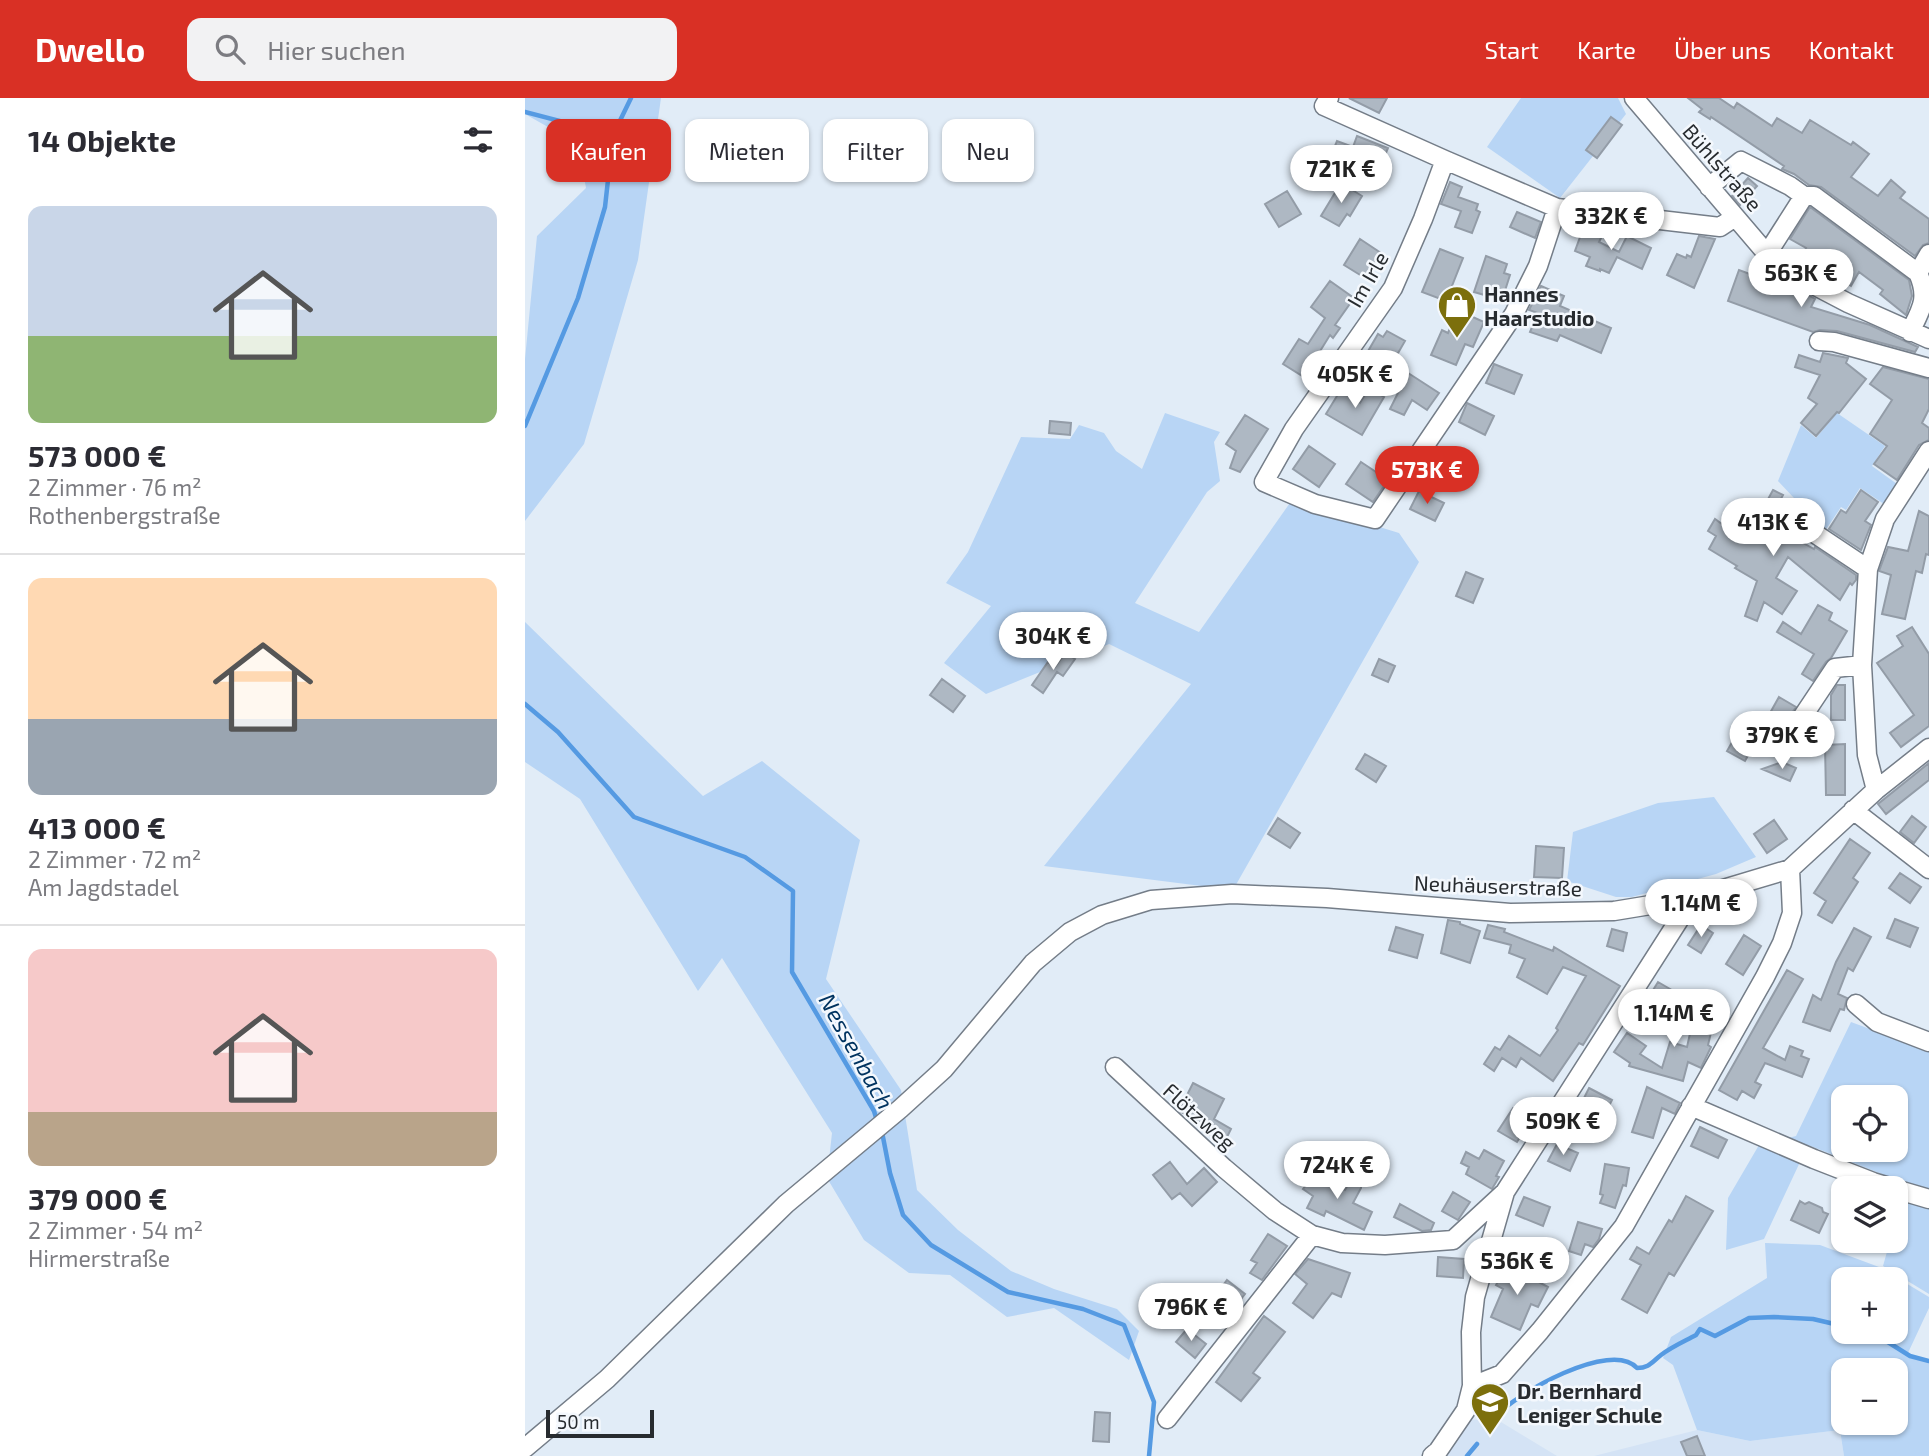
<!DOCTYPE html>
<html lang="de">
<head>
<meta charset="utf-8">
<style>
	body { margin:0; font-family:"Exo 2",sans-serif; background:#f2f2f3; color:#2b2b33; height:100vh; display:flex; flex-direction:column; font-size:26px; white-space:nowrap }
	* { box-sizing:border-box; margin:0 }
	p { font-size:23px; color:#7c7c81 }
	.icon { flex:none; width:38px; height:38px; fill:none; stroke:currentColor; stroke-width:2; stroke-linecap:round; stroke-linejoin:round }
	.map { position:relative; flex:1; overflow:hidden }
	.sheet { display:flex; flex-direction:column; background:#fff; width:525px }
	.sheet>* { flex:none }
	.guide { position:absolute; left:21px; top:21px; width:665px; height:63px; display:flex; gap:14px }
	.buttons { position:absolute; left:1306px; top:987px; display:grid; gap:14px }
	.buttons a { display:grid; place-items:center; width:77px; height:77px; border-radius:14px; background:#fff; box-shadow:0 2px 5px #0004; font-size:35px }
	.scale { position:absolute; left:21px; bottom:18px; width:108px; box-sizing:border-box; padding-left:7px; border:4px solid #272b2f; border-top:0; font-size:19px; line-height:24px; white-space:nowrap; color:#272b2f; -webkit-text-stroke:5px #f4f8fd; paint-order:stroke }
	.price { position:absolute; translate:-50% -60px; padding:0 16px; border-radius:24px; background:#fff; color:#222; font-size:23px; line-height:46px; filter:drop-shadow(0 2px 4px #0008) }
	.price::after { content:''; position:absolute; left:50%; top:42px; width:21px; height:16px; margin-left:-10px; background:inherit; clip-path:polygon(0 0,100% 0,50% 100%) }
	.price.on { background:#d93025; color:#fff }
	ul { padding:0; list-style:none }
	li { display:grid; align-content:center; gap:14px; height:371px; padding:0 28px }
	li+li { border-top:2px solid #e1e1e2 }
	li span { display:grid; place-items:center; height:217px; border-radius:14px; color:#555 }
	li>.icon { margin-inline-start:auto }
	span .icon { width:126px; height:126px; fill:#fffc; stroke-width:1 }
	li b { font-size:30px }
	h2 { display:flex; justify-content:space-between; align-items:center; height:84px; padding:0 28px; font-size:30px }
	.chip { padding:0 24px; border-radius:14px; background:#fff; box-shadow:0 2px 5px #0004; font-size:24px; line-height:63px }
	.chip.on { background:#d93025; color:#fff }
	header { display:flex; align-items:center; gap:42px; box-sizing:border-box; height:98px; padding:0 35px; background:#d93025; color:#fff }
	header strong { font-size:33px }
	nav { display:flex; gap:38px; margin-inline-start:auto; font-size:24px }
	.search { width:490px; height:63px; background:#f2f2f3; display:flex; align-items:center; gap:18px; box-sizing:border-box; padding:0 24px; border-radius:14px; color:#7c7c81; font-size:26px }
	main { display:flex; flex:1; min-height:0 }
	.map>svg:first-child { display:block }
</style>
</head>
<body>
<header>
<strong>Dwello</strong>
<div class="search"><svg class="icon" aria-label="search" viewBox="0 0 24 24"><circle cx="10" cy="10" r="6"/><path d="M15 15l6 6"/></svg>Hier suchen</div>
<nav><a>Start</a><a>Karte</a><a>Über uns</a><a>Kontakt</a></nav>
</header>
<main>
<section class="sheet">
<h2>14 Objekte<svg class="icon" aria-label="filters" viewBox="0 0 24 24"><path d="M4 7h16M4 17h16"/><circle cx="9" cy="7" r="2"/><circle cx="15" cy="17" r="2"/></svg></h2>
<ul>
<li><span style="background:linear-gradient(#c9d6e8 60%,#8fb573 0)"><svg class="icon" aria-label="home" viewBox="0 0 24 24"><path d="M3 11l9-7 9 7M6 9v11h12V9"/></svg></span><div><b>573 000 €</b><p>2 Zimmer · 76 m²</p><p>Rothenbergstraße</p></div></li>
<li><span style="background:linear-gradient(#ffd9b3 65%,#9aa5b1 0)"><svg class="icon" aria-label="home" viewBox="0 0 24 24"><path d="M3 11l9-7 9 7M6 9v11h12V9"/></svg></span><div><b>413 000 €</b><p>2 Zimmer · 72 m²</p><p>Am Jagdstadel</p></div></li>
<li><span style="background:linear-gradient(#f6c9c9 75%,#b9a48a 0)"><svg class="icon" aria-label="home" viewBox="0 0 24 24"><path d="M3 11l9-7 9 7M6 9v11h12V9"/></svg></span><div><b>379 000 €</b><p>2 Zimmer · 54 m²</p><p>Hirmerstraße</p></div></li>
</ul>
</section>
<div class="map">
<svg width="1404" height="1358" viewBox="0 0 1404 1358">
	<rect width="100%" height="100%" fill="#e1ecf7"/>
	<path fill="#d4e3f5" d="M971,1321L1032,1358H914L942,1322Z
		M1172,1332L1225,1343L1315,1332L1319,1358H1069Z"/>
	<path fill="#b8d5f5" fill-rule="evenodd" d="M0,0H136L113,162L59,346L0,423V261L12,138L61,90L53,46L0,16Z
		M996,0H1093L1101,16L1035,100L962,49Z
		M640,315L695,334L689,344L695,383L682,394L610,505L674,534L767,402L874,435L894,464L708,792L519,768L666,586L584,546L461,596L419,565L466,508L421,485L443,454L496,339L545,341L554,327L579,335L591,353L617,371Z
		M1312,315L1360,348L1347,368L1372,386L1359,406L1335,390L1321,412L1316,409L1300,433L1253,383L1276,327L1291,340Z
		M0,524L178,698L237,663L335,742L301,881L376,992L392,1092L433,1132L486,1173L529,1191L592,1211L614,1233L604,1262L529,1210L482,1219L425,1177L384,1175L339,1142L302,1080L307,1035L197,860L173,893L55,701L0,664Z
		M1189,699L1231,759L1191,776L1107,799H1091L1042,783L1048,734L1133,705Z
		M1326,924L1404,953V1196L1358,1168L1365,1143H1370V1126L1382,1086L1283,1047L1239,1141L1201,1152L1203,1100L1234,1047L1271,1038ZM1318,999H1370V1052H1318Z
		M1240,1145L1295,1147L1354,1169L1404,1199V1210L1382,1257L1395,1262H1404V1358H1319L1315,1332L1225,1343L1172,1332L1148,1267L1138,1260L1146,1239L1242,1180ZM1318,1181H1370V1234H1318ZM1318,1272H1370V1325H1318Z"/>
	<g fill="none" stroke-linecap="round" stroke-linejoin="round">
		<path stroke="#559ae2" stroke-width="4.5" d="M0,14L88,37
			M0,328L53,200L80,109L88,37L106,0
			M0,606L33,634L109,719L220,759L268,793L267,874L349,1013L352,1023
			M357,1034L365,1075L378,1117L406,1147L483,1194L558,1211L599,1227L629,1304L624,1358
			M1336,1234L1358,1241L1385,1258L1404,1263
			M970,1319C990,1296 1086,1241 1112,1270C1124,1270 1127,1264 1136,1257C1146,1249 1160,1243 1171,1237L1175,1231L1190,1238L1224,1220L1249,1219L1288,1221L1318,1228
			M942,1358L952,1346"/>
	</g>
	<path fill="#aeb8c3" stroke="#939ca7" stroke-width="2" d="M824,0H862L854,15Z
		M1163,0H1194L1209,10L1212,5L1247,28L1252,20L1277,35L1285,22L1326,47L1328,44L1344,56L1326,79L1353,98L1366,82L1380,94L1375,100L1404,121V145L1398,147L1390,158L1296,89L1284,87L1269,76L1257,71L1259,68L1186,19L1185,21L1174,14L1177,11Z
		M1086,19L1097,27L1072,60L1061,52Z
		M832,38L863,50L852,76L822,64L821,67L805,60L812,43L828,49Z
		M1223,80L1232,88L1215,107L1207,98Z
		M925,84L937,89L933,99L953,106L951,112L955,114L947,135L930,129L936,113L916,106Z
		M816,85L837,98L825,118L822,116L814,128L796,118Z
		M762,93L776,116L754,129L740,106Z
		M1285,109L1384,182L1387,198L1381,217L1355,196L1358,192L1334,174L1326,188L1276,159L1281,150L1265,141Z
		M992,114L1016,124L1010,140L985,129Z
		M1058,131L1077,138L1074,144L1094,154L1102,138L1126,150L1117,171L1092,159L1084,175L1075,171V173L1061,168L1065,159L1050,153Z
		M1174,138L1190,141L1169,190L1142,177L1152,156L1161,160L1162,157L1166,159Z
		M835,141L856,155L840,180L819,167Z
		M915,151L938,160L921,203L897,194Z
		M961,158L982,166L979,175L985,177L977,202L949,194Z
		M1238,170L1250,175L1246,185L1274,195L1276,193L1290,201L1286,209L1345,227L1393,249L1390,254L1312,233L1295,232L1288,234L1203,203L1214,172L1233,179Z
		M805,183L829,200L810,227L815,230L808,240L805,237L779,279L758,266L774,241L783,246L800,220L786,209Z
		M1016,188L1039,198L1035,208L1086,230L1076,255L1035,237L1032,243L1005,234L1013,215L1004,212Z
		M932,212L959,224L948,249L940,246L931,267L906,257L917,232L923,235Z
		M862,233L880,243L865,269L842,255L853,236L858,239Z
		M1298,255L1323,260L1321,265L1341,281L1314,315L1312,314L1291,338L1276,325L1292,306L1283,300L1295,277L1270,269L1274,257L1295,264Z
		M869,263L881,271L880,273L914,295L902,312L887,302L879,317L865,311L878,285L862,275Z
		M969,266L997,277L989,296L961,285Z
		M1358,269L1404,281V311L1397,325L1404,330V342L1394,347L1372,382L1349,366L1362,348L1345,336L1367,302L1345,286Z
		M844,290L859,299L837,337L801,316L815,293L835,305Z
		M942,305L969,318L960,337L934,324Z
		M720,317L743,331L715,374L705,370L711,353L701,346Z
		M525,323L546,325L545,337L524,335Z
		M784,348L810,366L794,389L768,371Z
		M836,364L863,382L848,404L821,386Z
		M1248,392L1258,397L1243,425L1289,451L1290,449L1331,477V482L1327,487L1325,485L1315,502L1263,459L1251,480L1272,493L1257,516L1239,504L1232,523L1220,518L1232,483L1210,470L1212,468L1184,451L1191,438L1183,433L1190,421L1197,426L1200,422L1210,428L1221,406L1236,414Z
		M1336,392L1353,404L1340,423L1346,427L1336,452L1304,431L1316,412L1321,415Z
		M894,393L919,405L910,423L885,411Z
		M1394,413L1404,418V457L1401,456L1397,475L1391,473L1380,521L1357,516L1366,477L1354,473L1363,449L1383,453Z
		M941,474L958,481L948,505L931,498Z
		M1293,507L1307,515L1304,522L1322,533L1306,560L1301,564L1288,583L1277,576L1289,556L1252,534L1258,524L1276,536Z
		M1387,529L1404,556V628L1376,649L1365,635L1389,617L1352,565L1378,548L1372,538Z
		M540,555L550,561L538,578L532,574L518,595L507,587L523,564L530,569Z
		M854,561L870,568L863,584L847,577Z
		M417,581L440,598L428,614L405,597Z
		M1312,587H1320V622H1306V597Z
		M1254,599L1271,609L1249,642L1247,652L1230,642Z
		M1211,637L1229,647L1220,663L1202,653Z
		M1320,646V697H1301L1300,647Z
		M840,656L861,668L851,684L831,671Z
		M1257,664L1271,670L1265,683L1237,671Z
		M1404,665V682L1361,716L1353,706Z
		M1387,718L1401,729L1389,745L1375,734Z
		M753,720L775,735L765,750L743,736Z
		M1249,722L1262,741L1242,755L1229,736Z
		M1325,741L1345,755L1328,780L1333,784L1307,825L1293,817L1301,803L1289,795Z
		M1011,748L1039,750L1037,780L1009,779Z
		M1375,775L1396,789L1385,805L1364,790Z
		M1370,821L1393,830L1385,849L1362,840Z
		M923,822L935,824V826L955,833L945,865L916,855Z
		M963,827L980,831L979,834L1028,853L1029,849L1095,888L1058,947L1054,945L1028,983L996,960L991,969L977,960L969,973L959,966L970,949L975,952L984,938L1015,958L1033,932L1031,930L1061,878L1038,869L1022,896L992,879L1000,861L984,855L986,847L959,840Z
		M1176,827L1188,835L1176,855L1163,847Z
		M871,829L898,837L892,860L864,852Z
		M1329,830L1346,839L1328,873L1323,870L1313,896L1322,900L1319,912L1315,911L1305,933L1278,924L1288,897L1296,902L1311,864Z
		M1087,831L1102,835L1098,853L1082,848Z
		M1219,837L1236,848L1218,877L1201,866Z
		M1262,872L1278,881L1238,950L1260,962L1265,948L1278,953L1276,958L1284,961L1277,979L1240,965L1230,984L1236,987L1229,1000L1217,993L1212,1002L1194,992Z
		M1133,884L1152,895L1142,913L1122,902Z
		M1171,909L1191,914L1183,947L1186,949L1176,970L1163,964L1158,983L1104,968L1105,965L1089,954L1102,935L1121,948L1115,956L1137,970L1145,944L1162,949Z
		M668,985L699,1001L689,1021L706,1031L699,1045L680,1034L683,1027L654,1013Z
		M1122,989L1155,1005L1150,1016L1137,1010L1128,1040L1107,1034Z
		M1064,990L1087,1002L1078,1020L1055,1008Z
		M988,1010L1006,1021L992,1044L973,1033Z
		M1175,1029L1202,1042L1193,1060L1166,1048Z
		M1032,1046L1053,1055L1045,1073L1023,1063Z
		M959,1052L979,1063L971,1078L974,1079L967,1091L941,1076L944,1069L936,1065L941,1054L954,1061Z
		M645,1064L662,1086L679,1070L692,1084L667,1108L655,1095L647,1101L628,1077Z
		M1080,1066L1104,1070L1101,1088L1098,1087L1090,1110L1075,1105L1078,1097L1075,1096Z
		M789,1077L820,1092L827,1080L836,1085V1090L828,1105L847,1114L839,1132L801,1113L799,1118L782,1110L788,1098L778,1091Z
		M928,1094L945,1104L933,1122L917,1113Z
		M1161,1098L1188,1113L1149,1178L1144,1175L1122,1215L1097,1201L1116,1167L1105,1161L1112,1149L1124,1156L1144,1122L1147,1124Z
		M999,1099L1025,1109L1018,1128L991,1117Z
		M1275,1103L1280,1106L1284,1104L1297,1110L1298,1114L1303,1116L1294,1135L1266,1122Z
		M875,1106L909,1125L906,1132L897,1133L869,1119Z
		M1053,1124L1077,1131L1074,1141L1068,1149L1060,1146L1056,1157L1044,1153Z
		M743,1136L762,1148L737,1182L725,1175L732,1165L726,1162Z
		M913,1159L939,1161L938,1180L912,1178Z
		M783,1161L825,1175L816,1199L807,1195L788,1220L768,1205L782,1186L770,1176Z
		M982,1167L1023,1189L1013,1209L1006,1206L995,1232L966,1219L978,1191L971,1187Z
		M702,1182L720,1196L708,1211L691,1197Z
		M739,1218L760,1234L728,1275L735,1280L716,1303L691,1284Z
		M662,1231L681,1246L670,1260L651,1244Z
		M570,1314L585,1315L584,1344L568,1343Z
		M1172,1338L1180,1358H1162L1156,1344Z"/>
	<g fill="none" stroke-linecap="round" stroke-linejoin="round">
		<g stroke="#747d88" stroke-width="21">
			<path id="minor" d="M804,0L799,8L920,62L1032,110L1195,129L1210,119
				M1109,0L1242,156L1281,183L1323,205L1404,241
				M920,62L898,121L868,190L769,331L739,384L790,406L850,421L989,216L1013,168L1032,110
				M1184,89L1216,63L1265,88L1279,98
				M1242,156L1279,98H1289L1393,175
				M1385,234C1397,210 1404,200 1393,175L1404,156
				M1294,243L1309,244L1404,270
				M1281,428L1292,437L1343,471
				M1258,648L1310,570L1337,567
				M1351,692L1342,657L1337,567L1343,471L1360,421L1404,353
				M1328,712L1404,771
				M1331,906L1352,924L1404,944
				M590,969L699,1070L750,1113L787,1137L817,1145L860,1147L928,1142L980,1094
				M1166,1008L1289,1061L1348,1084L1368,1090
				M1370,1091L1404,1101
				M947,1288L977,1276L1015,1233L1099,1128L1240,879L1257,845L1267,815L1265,771
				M642,1321L787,1137
				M0,1350L82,1281L261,1106L375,1011L419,971L508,865L545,834L577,817L626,802L707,796L802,800L985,815L1089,813L1168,800L1265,771L1351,692L1404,650
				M907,1358L913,1353L941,1312L947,1288L946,1234L950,1199L980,1094L1168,800"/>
		</g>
		<use href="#minor" stroke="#fff" stroke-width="18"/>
	</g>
	<defs>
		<g id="shop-pin" transform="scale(2.0125)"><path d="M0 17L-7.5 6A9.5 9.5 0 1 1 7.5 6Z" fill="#7c6f0c" stroke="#f4f8fd"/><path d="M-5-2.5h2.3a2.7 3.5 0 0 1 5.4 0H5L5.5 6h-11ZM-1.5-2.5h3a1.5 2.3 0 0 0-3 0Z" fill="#fff"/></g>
		<g id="school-pin" transform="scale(2.0125)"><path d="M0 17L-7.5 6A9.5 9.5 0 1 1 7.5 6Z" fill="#7c6f0c" stroke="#f4f8fd"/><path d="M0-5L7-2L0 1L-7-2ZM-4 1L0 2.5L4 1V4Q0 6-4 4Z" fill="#fff"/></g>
	</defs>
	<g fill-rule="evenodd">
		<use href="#shop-pin" x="932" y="207"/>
		<use href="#school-pin" x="965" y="1304"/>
	</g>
	<g text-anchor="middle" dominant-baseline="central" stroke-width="5" stroke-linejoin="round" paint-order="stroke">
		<g font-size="21" fill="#272b2f" stroke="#f4f8fd">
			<text transform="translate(1198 69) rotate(49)">Bühlstraße</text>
			<text transform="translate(842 181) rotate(-60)">Im Irle</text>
			<text transform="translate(973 787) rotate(2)">Neuhäuserstraße</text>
			<text transform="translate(675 1018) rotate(42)">Flötzweg</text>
		</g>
		<g font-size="21" font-weight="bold" fill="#272b2f" stroke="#f4f8fd" text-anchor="start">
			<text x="959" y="195">Hannes<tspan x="959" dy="24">Haarstudio</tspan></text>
			<text x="992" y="1292">Dr. Bernhard<tspan x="992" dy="24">Leniger Schule</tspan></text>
		</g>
		<g font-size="23" font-style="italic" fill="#003360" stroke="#f4f8fd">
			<text transform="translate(332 953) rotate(61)">Nessenbach</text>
		</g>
	</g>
</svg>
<div class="buttons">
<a><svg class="icon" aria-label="locate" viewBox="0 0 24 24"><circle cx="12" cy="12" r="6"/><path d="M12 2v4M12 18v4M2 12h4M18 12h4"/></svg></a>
<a><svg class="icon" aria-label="layers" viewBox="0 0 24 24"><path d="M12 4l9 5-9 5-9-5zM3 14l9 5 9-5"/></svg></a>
<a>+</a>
<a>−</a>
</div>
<div class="scale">50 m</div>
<b class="price" style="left:816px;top:107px">721K €</b>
<b class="price" style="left:1086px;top:154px">332K €</b>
<b class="price" style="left:1276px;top:211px">563K €</b>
<b class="price" style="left:830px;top:312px">405K €</b>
<b class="price on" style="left:902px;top:408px">573K €</b>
<b class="price" style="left:1248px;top:460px">413K €</b>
<b class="price" style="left:528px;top:574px">304K €</b>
<b class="price" style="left:1257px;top:673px">379K €</b>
<b class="price" style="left:1176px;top:841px">1.14M €</b>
<b class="price" style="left:1149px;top:951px">1.14M €</b>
<b class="price" style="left:1038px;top:1059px">509K €</b>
<b class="price" style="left:812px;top:1103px">724K €</b>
<b class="price" style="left:992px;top:1199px">536K €</b>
<b class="price" style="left:666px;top:1245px">796K €</b>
<div class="guide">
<a class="chip on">Kaufen</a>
<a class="chip">Mieten</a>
<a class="chip">Filter</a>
<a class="chip">Neu</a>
</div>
</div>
</main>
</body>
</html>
